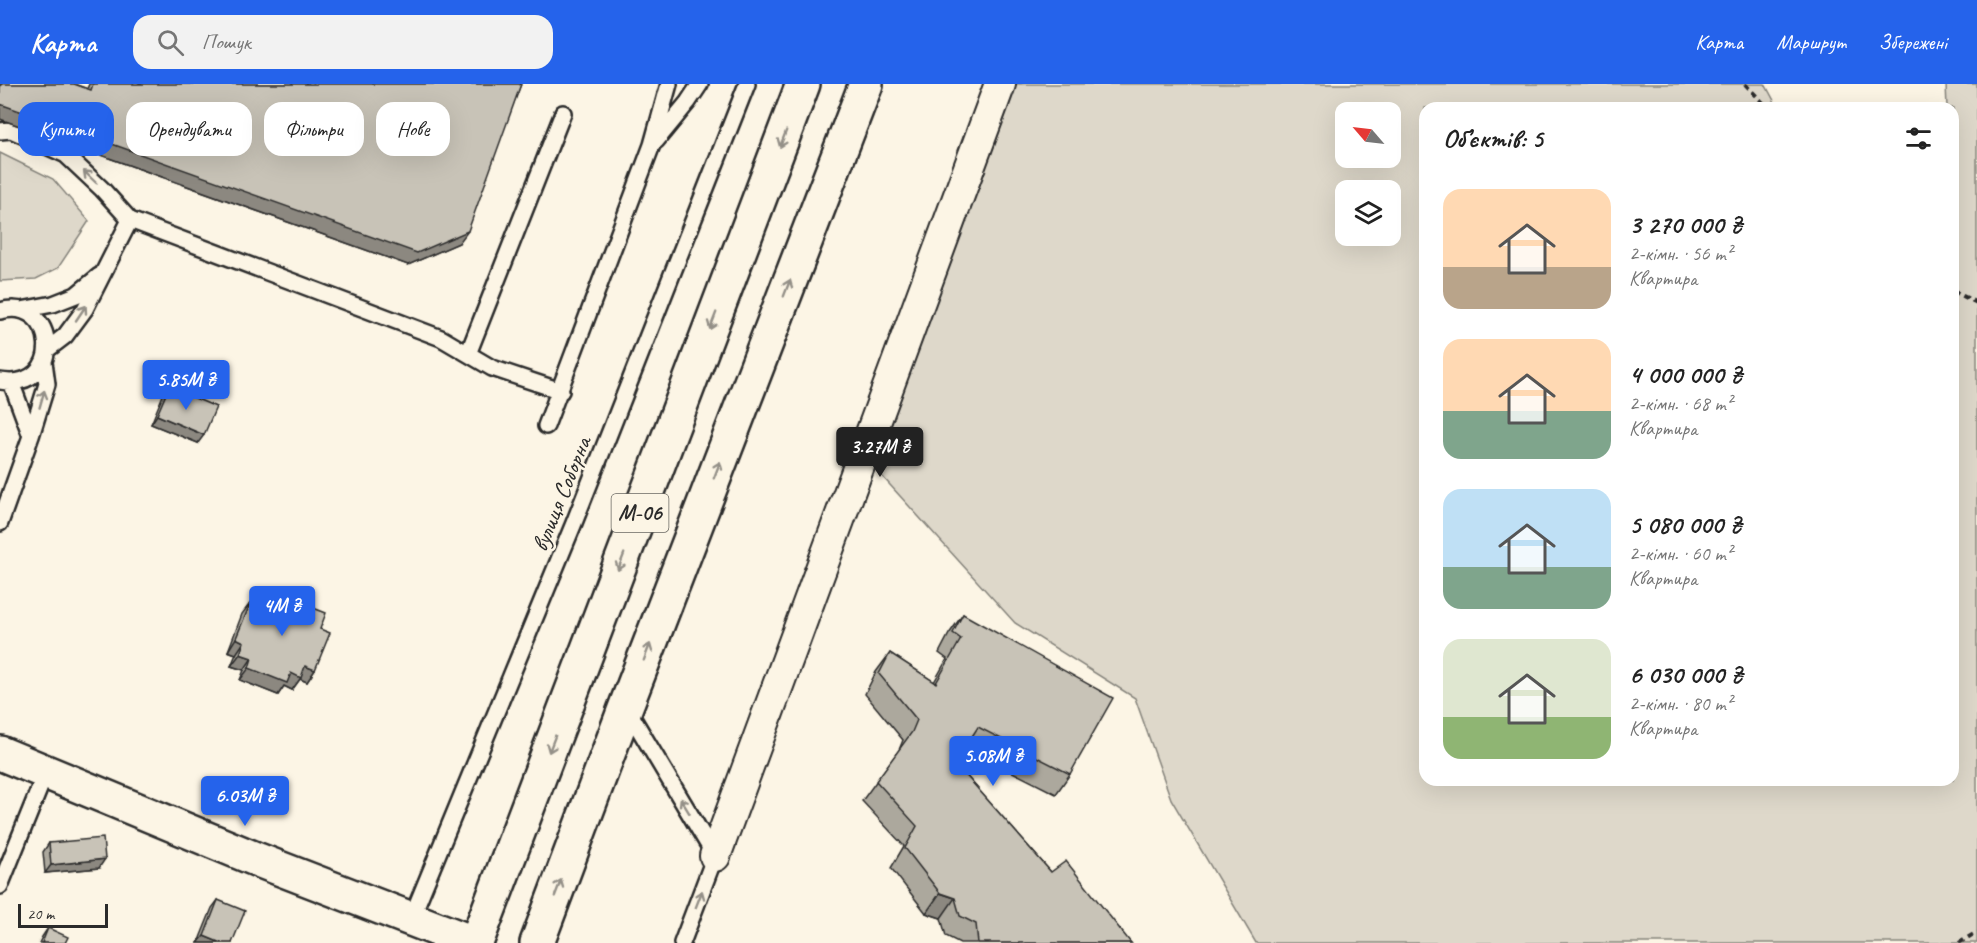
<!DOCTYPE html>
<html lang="uk">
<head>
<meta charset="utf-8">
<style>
	body { margin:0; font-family:Caveat,sans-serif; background:#f2f2f2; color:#222; height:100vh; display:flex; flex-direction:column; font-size:22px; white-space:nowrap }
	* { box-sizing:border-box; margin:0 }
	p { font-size:20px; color:#767676 }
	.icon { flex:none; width:33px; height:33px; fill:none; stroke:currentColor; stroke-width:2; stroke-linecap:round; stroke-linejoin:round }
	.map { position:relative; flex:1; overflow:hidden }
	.sheet { position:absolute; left:1419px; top:18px; width:540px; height:684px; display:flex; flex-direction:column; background:#fff; border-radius:18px; box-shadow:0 6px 24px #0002 }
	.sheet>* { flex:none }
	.top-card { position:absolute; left:18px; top:18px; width:570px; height:54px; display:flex; gap:12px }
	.needle { width:39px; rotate:298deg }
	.controls { position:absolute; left:1335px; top:18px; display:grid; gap:12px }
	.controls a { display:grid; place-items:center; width:66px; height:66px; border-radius:12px; background:#fff; box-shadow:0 6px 24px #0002; font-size:30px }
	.scale { position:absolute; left:18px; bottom:15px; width:90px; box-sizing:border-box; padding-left:6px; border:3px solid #2b2b2b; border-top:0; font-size:16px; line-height:21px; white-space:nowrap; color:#2b2b2b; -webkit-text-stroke:4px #fcf5e5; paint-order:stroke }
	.price { position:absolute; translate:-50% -51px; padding:0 14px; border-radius:6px; background:#2563eb; color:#fff; font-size:20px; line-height:39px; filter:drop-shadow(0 2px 3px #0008) }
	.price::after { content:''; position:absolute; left:50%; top:36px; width:18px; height:14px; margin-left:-9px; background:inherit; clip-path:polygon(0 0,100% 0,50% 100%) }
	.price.current { background:#222; color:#fff }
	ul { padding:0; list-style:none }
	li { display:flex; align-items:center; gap:18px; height:150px; padding:0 24px }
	li span { display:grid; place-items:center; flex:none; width:168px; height:120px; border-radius:18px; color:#555 }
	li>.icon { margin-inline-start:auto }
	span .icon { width:72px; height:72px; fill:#fffc; stroke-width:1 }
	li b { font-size:26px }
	h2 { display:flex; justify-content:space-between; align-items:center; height:72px; padding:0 24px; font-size:26px }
	.chip { padding:0 21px; border-radius:18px; background:#fff; box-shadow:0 6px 24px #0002; font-size:21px; line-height:54px }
	.chip.current { background:#2563eb; color:#fff }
	header { display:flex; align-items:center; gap:36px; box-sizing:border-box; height:84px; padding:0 30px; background:#2563eb; color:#fff }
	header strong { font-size:28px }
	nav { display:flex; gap:33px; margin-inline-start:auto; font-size:21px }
	.search { width:420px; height:54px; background:#f2f2f2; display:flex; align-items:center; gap:15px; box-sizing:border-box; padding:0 21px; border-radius:18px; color:#767676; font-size:22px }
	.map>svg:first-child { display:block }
</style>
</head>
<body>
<header>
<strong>Карта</strong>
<div class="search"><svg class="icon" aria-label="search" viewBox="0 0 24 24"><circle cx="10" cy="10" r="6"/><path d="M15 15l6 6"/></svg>Пошук</div>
<nav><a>Карта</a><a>Маршрут</a><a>Збережені</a></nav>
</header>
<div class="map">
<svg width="1977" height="859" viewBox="0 0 1977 859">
	<rect width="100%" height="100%" fill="#fcf5e5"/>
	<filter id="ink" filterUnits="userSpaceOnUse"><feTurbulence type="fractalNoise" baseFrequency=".0167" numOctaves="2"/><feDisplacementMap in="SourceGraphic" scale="12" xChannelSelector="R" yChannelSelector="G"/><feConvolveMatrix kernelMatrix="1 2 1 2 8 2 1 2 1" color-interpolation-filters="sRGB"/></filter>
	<g filter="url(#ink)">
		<path fill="#ded8ca" stroke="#84827a" stroke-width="1.5" fill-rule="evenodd" d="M1007,0H1765L1778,24H1425V696H1953V24H1947L1946,0H1977V859H1256L1171,715L1135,614L1015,539L871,380ZM1346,28H1390V74H1346ZM1346,106H1390V152H1346Z
			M0,69L53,95L89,137L58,184L36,195L0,197Z"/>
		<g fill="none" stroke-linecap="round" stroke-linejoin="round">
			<g stroke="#2b2b2b" stroke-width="20">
				<path id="lane" d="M0,47L11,46L66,71L102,105L130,136L441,254L492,284L561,307
					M656,57L688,18L700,0
					M21,226L53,220L76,211L99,192
					M0,227C58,211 66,308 0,297
					M48,265L65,252L85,225L130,136
					M468,270L563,29
					M11,298L31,352
					M546,342L652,61L669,0
					M0,439L31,352L47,300L44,278
					M626,623L715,772L682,859
					M0,802L46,688
					M411,835L574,439L747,0"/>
			</g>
			<g stroke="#2b2b2b" stroke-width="34">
				<path id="street" d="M715,772L1000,0"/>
			</g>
			<g stroke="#2b2b2b" stroke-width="38">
				<path id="secondary" d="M0,669L258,776L473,859"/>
			</g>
			<g stroke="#2b2b2b" stroke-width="38">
				<path id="highway" d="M476,859L803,0
					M537,859L626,622L866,0"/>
			</g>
			<path stroke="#2b2b2b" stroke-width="4" stroke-dasharray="6 4.5" stroke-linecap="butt" d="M1745,0L1768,24
				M1953,207L1977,219
				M1959,859L1977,848"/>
			<use href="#lane" stroke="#fcf5e5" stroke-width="15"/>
			<use href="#street" stroke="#fcf5e5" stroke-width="30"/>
			<use href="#secondary" stroke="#fcf5e5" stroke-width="33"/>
			<use href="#highway" stroke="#fcf5e5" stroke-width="33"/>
		</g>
		<path fill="#aca89d" stroke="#2b2b2b" stroke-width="1.5" d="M0,0H74L87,5L89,0H521L459,159L408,181L0,35Z
			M169,303L198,359L151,340L163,311Z
			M265,505L320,545L315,586L307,598L300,595L292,606L284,602L278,611L240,596L244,586L231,582L236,570L228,567L242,530L251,518L255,520Z
			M963,530L1070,690L1056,710L965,664L955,679L1051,788L1131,859H960L946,852L941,834L926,829L891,784L904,762L862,717L899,666L903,656L865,610L876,588L890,569L934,598L947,575L939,569L949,550Z
			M49,759L99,784L45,789L43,768Z
			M218,816L232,859H198L212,824Z
			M48,844L65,859H39L42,853Z"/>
		<path fill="#8c8880" stroke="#2b2b2b" stroke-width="1.5" d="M0,20L468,147L459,159L408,181L0,35Z
			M157,331L204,351L198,359L151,340Z
			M236,554L244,558L236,570L228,567Z
			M240,570L252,574L244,586L231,582Z
			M305,582L315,586L307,598L300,595L292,606L284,602L278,611L240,596L249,584L291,589Z
			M105,775L99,784L45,789L51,781Z
			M940,809L955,814L941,834L926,829Z
			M204,852L221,859H198Z"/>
		<path fill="#c8c3b7" stroke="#2b2b2b" stroke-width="1.5" d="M1,0H74L91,6L93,0H521L468,147L417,169L0,20V4Z
			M169,303L216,323L204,351L157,331Z
			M265,505L326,529L320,545L330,549L315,586L305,582L301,594L291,589L287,599L249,584L252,574L240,570L244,558L236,554L251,518L259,521Z
			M963,530L1113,614L1070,690L978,643L955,679L1051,788L1066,777L1131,859H978L976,840L960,832L955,814L940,809L905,764L917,742L876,697L912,648L917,636L879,590L890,569L936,599L961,555L953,549Z
			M103,754L105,775L51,781L49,759Z
			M218,816L245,827L232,859H221L204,852Z
			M48,844L68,853L65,859H42Z"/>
		<defs><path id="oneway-shaft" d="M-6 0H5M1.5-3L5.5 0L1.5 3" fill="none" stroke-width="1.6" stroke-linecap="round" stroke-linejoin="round" transform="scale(1.5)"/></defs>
		<g stroke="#949088">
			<use href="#oneway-shaft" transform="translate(783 55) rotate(111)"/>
			<use href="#oneway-shaft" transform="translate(90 93) rotate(-136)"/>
			<use href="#oneway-shaft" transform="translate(787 204) rotate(-69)"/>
			<use href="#oneway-shaft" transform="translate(81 229) rotate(-56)"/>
			<use href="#oneway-shaft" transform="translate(713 237) rotate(111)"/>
			<use href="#oneway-shaft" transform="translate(42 315) rotate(-74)"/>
			<use href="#oneway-shaft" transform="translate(717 386) rotate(-69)"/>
			<use href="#oneway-shaft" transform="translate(621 478) rotate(111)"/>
			<use href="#oneway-shaft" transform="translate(647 568) rotate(-69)"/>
			<use href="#oneway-shaft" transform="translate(552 660) rotate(111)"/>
			<use href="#oneway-shaft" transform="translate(685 722) rotate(-121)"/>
			<use href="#oneway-shaft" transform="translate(558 804) rotate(-69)"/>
			<use href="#oneway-shaft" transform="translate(699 815) rotate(-69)"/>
		</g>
	</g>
	<g text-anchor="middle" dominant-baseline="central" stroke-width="5" stroke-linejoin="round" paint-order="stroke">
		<rect fill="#fcf5e5" stroke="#6a6863" stroke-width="1.5" x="611.5" y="410" width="57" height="38" rx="4.5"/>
		<g font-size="22" font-weight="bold" fill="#2b2b2b">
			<text x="640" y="429">М-06</text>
		</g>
		<g font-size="24" fill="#2b2b2b" stroke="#fcf5e5">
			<text transform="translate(561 410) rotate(-68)">вулиця Соборна</text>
		</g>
	</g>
</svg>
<div class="controls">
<a><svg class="needle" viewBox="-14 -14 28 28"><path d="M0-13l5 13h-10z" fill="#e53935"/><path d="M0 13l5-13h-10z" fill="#767676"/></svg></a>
<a><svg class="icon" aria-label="layers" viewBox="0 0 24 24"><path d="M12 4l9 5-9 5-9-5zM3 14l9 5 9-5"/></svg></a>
</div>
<div class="scale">20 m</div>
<b class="price" style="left:186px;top:327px">5.85M ₴</b>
<b class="price current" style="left:880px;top:394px">3.27M ₴</b>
<b class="price" style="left:282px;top:553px">4M ₴</b>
<b class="price" style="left:993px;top:703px">5.08M ₴</b>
<b class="price" style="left:245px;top:743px">6.03M ₴</b>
<div class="top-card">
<a class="chip current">Купити</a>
<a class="chip">Орендувати</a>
<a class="chip">Фільтри</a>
<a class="chip">Нове</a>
</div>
<section class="sheet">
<h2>Об’єктів: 5<svg class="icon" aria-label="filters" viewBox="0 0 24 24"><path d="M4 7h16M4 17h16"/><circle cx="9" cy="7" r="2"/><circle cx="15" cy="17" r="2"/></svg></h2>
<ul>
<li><span style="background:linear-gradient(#ffd9b3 65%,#b9a48a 0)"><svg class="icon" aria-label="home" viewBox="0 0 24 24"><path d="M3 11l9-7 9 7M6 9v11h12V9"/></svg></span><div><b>3 270 000 ₴</b><p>2-кімн. · 56 m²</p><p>Квартира</p></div></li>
<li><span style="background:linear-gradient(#ffd9b3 60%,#7fa58c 0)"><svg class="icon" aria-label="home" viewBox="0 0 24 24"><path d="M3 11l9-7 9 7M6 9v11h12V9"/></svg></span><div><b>4 000 000 ₴</b><p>2-кімн. · 68 m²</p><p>Квартира</p></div></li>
<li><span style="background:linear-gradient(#bfe0f5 65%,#7fa58c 0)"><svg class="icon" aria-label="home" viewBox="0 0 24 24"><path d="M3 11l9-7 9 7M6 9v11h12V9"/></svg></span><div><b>5 080 000 ₴</b><p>2-кімн. · 60 m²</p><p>Квартира</p></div></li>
<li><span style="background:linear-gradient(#dfe7d0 65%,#8fb573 0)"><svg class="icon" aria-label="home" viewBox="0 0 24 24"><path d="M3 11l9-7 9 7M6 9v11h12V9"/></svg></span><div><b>6 030 000 ₴</b><p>2-кімн. · 80 m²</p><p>Квартира</p></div></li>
</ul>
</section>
</div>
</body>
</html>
